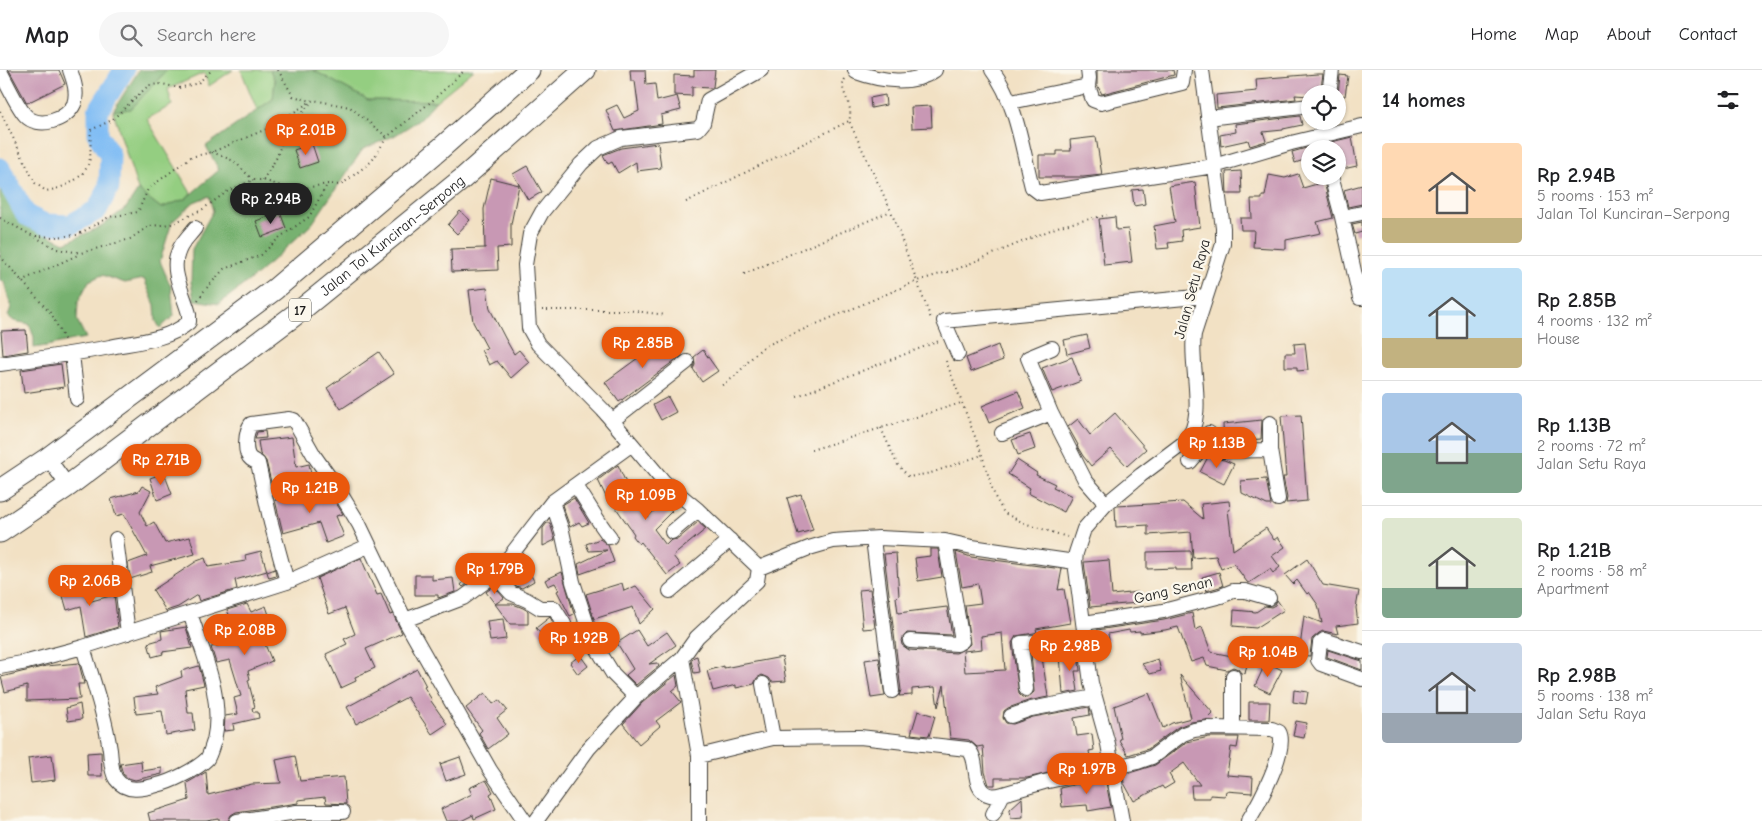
<!DOCTYPE html>
<html lang="en">
<head>
<meta charset="utf-8">
<style>
	body { margin:0; font-family:"Comic Neue",sans-serif; background:#f6f6f6; color:#202124; height:100vh; display:flex; flex-direction:column; font-size:19px; white-space:nowrap }
	* { box-sizing:border-box; margin:0 }
	p { font-size:16px; color:#757577 }
	.icon { flex:none; width:28px; height:28px; fill:none; stroke:currentColor; stroke-width:2; stroke-linecap:round; stroke-linejoin:round }
	.map { position:relative; flex:1; overflow:hidden }
	.side { display:flex; flex-direction:column; background:#fff; width:400px }
	.side>* { flex:none }
	.buttons { position:absolute; left:1301px; top:15px; display:grid; gap:10px }
	.buttons a { display:grid; place-items:center; width:45px; height:45px; border-radius:50%; background:#fff; box-shadow:0 1px 4px #0004; font-size:25px }
	.price { position:absolute; translate:-50% -42px; padding:0 11px; border-radius:18px; background:#ea580c; color:#fff; font-size:16px; line-height:32px; filter:drop-shadow(0 1px 2px #0008) }
	.price::after { content:''; position:absolute; left:50%; top:30px; width:15px; height:11px; margin-left:-8px; background:inherit; clip-path:polygon(0 0,100% 0,50% 100%) }
	.price.current { background:#222; color:#fff }
	ul { padding:0; list-style:none }
	li { display:flex; align-items:center; gap:15px; height:125px; padding:0 20px }
	li+li { border-top:1px solid #e0e0e0 }
	li span { display:grid; place-items:center; flex:none; width:140px; height:100px; border-radius:5px; color:#555 }
	li>.icon { margin-inline-start:auto }
	span .icon { width:60px; height:60px; fill:#fffc; stroke-width:1 }
	li b { font-size:21px }
	h2 { display:flex; justify-content:space-between; align-items:center; height:60px; padding:0 20px; font-size:21px }
	header { display:flex; align-items:center; gap:30px; box-sizing:border-box; height:70px; padding:0 25px; background:#fff; border-bottom:1px solid #e0e0e0 }
	header strong { font-size:24px }
	nav { display:flex; gap:28px; margin-inline-start:auto; font-size:18px }
	.search { width:350px; height:45px; background:#f6f6f6; display:flex; align-items:center; gap:12px; box-sizing:border-box; padding:0 18px; border-radius:28px; color:#757577; font-size:19px }
	main { display:flex; flex:1; min-height:0 }
	.map>svg:first-child { display:block }
</style>
</head>
<body>
<header>
<strong>Map</strong>
<div class="search"><svg class="icon" aria-label="search" viewBox="0 0 24 24"><circle cx="10" cy="10" r="6"/><path d="M15 15l6 6"/></svg>Search here</div>
<nav><a>Home</a><a>Map</a><a>About</a><a>Contact</a></nav>
</header>
<main>
<div class="map">
<svg width="1362" height="751" viewBox="0 0 1362 751">
	<rect width="100%" height="100%" fill="#fbf7ec"/>
	<filter id="ink" filterUnits="userSpaceOnUse"><feTurbulence type="fractalNoise" baseFrequency=".02" numOctaves="2"/><feDisplacementMap in="SourceGraphic" scale="10" xChannelSelector="R" yChannelSelector="G"/><feConvolveMatrix kernelMatrix="1 2 1 2 8 2 1 2 1" color-interpolation-filters="sRGB"/></filter>
	<filter id="wash" filterUnits="userSpaceOnUse"><feTurbulence type="fractalNoise" baseFrequency=".0096" numOctaves="4" result="noise"/><feDisplacementMap in="SourceGraphic" scale="20" xChannelSelector="R" yChannelSelector="G"/><feGaussianBlur stdDeviation="1.12" result="paint"/><feColorMatrix in="noise" values="0 0 0 0 0 0 0 0 0 0 0 0 0 0 0 0 0 1.4 0 .05"/><feComposite in="paint" operator="in"/></filter>
	<g filter="url(#wash)">
		<rect width="100%" height="100%" fill="#f2e1c4"/>
		<path fill="#94ce81" stroke="#58754e" d="M167,0H233L209,16L204,3L168,19L172,35L147,49L191,123L185,129L161,138L138,120L113,41L131,39Z
			M241,0H270L275,11L273,29L257,40Z
			M313,0H474L436,31L368,30Z"/>
		<path fill="#77b16f" stroke="#4a6646" d="M139,0H167L131,39L113,41Z
			M270,0H313L368,30L436,31L419,50L394,66L363,79L312,154L260,202L219,234L194,230L191,212L192,179L213,141L209,126L194,132L172,152L160,191L171,217L174,246L160,258L156,251L155,235L144,209L125,213L102,205L89,211L78,232L77,250L86,268C68,270 52,276 34,278V267L29,254L14,251L8,246L11,237L4,212L0,210V117L13,141L25,154L65,173L100,157L126,138L138,120L161,138L185,129L219,100L206,76L273,29L275,11Z"/>
		<g fill="none" stroke-linecap="round" stroke-linejoin="round">
			<path stroke="#81bdf4" stroke-width="21" d="M0,98L26,145L45,154L70,155L97,140L109,117L110,85L98,65V41L124,0"/>
		</g>
		<g id="blocks">
			<path fill="#c898b4" fill-rule="evenodd" d="M9,0H59L65,14L27,33Z
				M630,0H645L646,15L655,14L657,31L677,26L681,40L661,45L662,54L615,61L606,40L617,35L624,48L639,41L635,11H631Z
				M694,0H715L713,17L711,18L692,17V26L674,25V5L694,6Z
				M1097,0H1173L1174,5L1102,24L1097,15Z
				M1317,4H1323L1320,24H1310V26L1295,25L1296,29L1217,38L1216,25L1257,21L1256,9Z
				M1340,5L1348,6L1345,26L1338,25Z
				M885,25L886,35L871,38L870,28Z
				M931,36L932,57L912,58L911,37Z
				M1300,46L1302,55L1283,59V60L1263,62L1266,71L1250,76L1248,70L1221,76L1220,65L1236,62L1235,54Z
				M1096,67L1102,105L1083,107H1039V85H1057V81H1071L1070,70Z
				M1352,67L1357,96L1338,100V79H1333L1331,72Z
				M658,73L661,98L637,101L636,92L618,103L612,92L608,94L603,85L621,78Z
				M312,74L318,92L300,98L294,80Z
				M1310,77V88L1295,93L1292,82Z
				M527,96L542,122L528,130L513,104Z
				M1241,101L1242,124H1227L1226,102Z
				M1298,104L1303,118L1324,112L1333,148L1317,152L1321,163L1286,170V179L1253,177L1254,160H1241L1240,148H1252L1251,129H1262V126H1265L1269,105L1285,108Z
				M491,108L519,115L511,154V177L497,178L498,200L452,202L451,179L485,178L484,139Z
				M1195,112L1200,157L1181,160L1182,171L1168,173L1169,178L1157,179L1154,156L1175,152L1169,116Z
				M1362,115V134L1348,137L1344,120Z
				M1143,119L1145,134L1134,136L1132,120Z
				M460,141L470,150L457,164L448,155Z
				M280,142L286,158L262,167L256,151Z
				M1115,147L1116,160L1128,159L1132,192L1104,195L1099,149Z
				M1362,152V162L1355,164L1352,154Z
				M487,218L490,239L505,268L514,284L519,280L529,292L511,308L497,291L489,295L481,280L487,278L473,252L469,220Z
				M26,260L28,281L3,285L1,261Z
				M1087,265L1090,278L1067,284L1064,270Z
				M668,266L682,285L619,332L605,312Z
				M1305,273L1308,300L1297,301V297H1285V283H1295L1294,274Z
				M998,275L1003,290L971,302L966,288Z
				M703,280L718,301L702,312L693,299L695,295L694,287Z
				M379,282L394,304L341,339L327,318Z
				M1072,287L1081,311L1052,322L1042,298Z
				M61,294L64,317L24,323L21,300Z
				M1018,321L1025,338L989,353L982,336Z
				M668,327L676,342L661,350L653,335Z
				M1115,343L1146,379L1127,396L1111,379L1091,396L1083,386L1077,376L1078,375L1068,357L1078,349L1090,365Z
				M1301,345L1307,431L1286,433L1287,428L1283,407H1286L1281,346Z
				M1262,350L1261,369L1224,372L1223,354Z
				M265,361L266,368L255,369L257,362Z
				M1030,364L1035,379L1018,385L1012,370Z
				M292,367L296,397L309,394L312,408L271,412L266,391L260,384L258,371Z
				M1208,387L1224,390L1234,394L1224,414L1200,402Z
				M1017,390L1037,403L1036,405L1055,414L1053,417L1072,426L1064,442L1028,423L1030,418L1008,404Z
				M618,395L626,413L648,447L663,432L672,441L654,459L666,475L671,470L678,469L698,452L706,459L673,486L680,495L667,505L641,472L639,474L633,466L634,464L608,426L606,427L598,410Z
				M164,403L172,424L157,430L150,408Z
				M1266,409L1271,435H1267L1242,423L1241,411Z
				M142,416L151,421L140,442L147,456L154,452L165,473L190,467L195,484L150,496L152,502L130,509L128,493L147,486L124,444L116,446L111,429L139,421Z
				M315,419L317,430L331,425L343,444L336,446L344,466L326,473L319,453L283,463L275,430Z
				M801,424L813,460L798,464L787,428Z
				M574,428L589,453L582,456L579,452L570,457L562,435Z
				M1229,431L1230,440H1228L1233,480L1266,458L1274,470L1278,467L1285,477L1272,486L1280,497L1273,503L1270,499L1249,513L1247,512L1234,494L1221,499L1216,486L1193,488L1191,462L1148,465V455L1116,457L1115,438L1117,436L1183,432L1203,449L1201,434Z
				M547,453H550L555,470L543,476V458Z
				M600,469L608,475L614,492L580,504L578,494L607,480L589,481L586,474Z
				M930,479H938L942,507L918,511L915,488L930,486Z
				M261,481L267,501L235,510L237,519L199,531L197,525L178,537L166,541L153,520L197,491L205,488L208,497L246,491L245,485Z
				M1191,481L1192,500H1176V498L1147,499V482Z
				M956,482L971,487L1062,499L1058,520L1064,519L1070,553L1036,559L1037,562L1034,563L1016,566L1012,573L1019,624L1022,627L1027,628L1034,622L1031,581H1037L1038,588L1042,587L1048,627L1028,631L1008,638L1004,641L1003,648L1006,653L1013,654L1033,647L1089,637L1090,645L1074,648L1077,666L1092,664L1094,680L1089,681L1091,693L1027,708H995V715H989L985,702L983,676L977,677L969,670L950,668L944,615L938,637L935,617H934L912,619V625L899,626L901,620L884,484L896,483L899,526L896,527L898,543L947,537L952,565L907,563L901,570L902,575L909,580L956,583L966,578L970,574L965,535L981,533L978,514L962,517ZM1002,563L1005,600L965,602L963,581L982,579L981,566Z
				M361,488L377,525L381,524L390,545L393,544L402,563L366,579L375,598L355,607L356,611L341,618L326,584L347,574L344,569L355,564L345,538L329,544L317,508Z
				M1307,489L1323,515L1359,521L1356,538L1358,553L1336,556L1338,564L1323,561L1319,563L1312,569L1310,586L1299,585L1304,546L1322,553L1318,535L1309,522L1307,524L1297,510L1293,514L1285,505Z
				M523,490L534,511L522,518L516,516L507,504L514,495Z
				M1109,490L1112,525L1138,522V533L1090,537L1084,492Z
				M275,499L276,506L269,508L267,502Z
				M562,502L574,544L570,546L557,521L559,520L555,513L548,516L545,510Z
				M1219,502L1223,516L1206,521L1202,507Z
				M470,504L475,508L463,517L461,515Z
				M415,505H432V510L453,508L455,522L438,528V525H415Z
				M81,506L88,532L114,525L118,557L86,567L81,536L67,540L59,512Z
				M622,513L624,521L636,516L655,539L639,554L633,537L594,549L586,524Z
				M494,516L504,528L495,534L486,522Z
				M870,519L875,558L863,559L859,520Z
				M1277,530L1284,540L1256,558L1233,556L1234,540L1256,542L1265,536L1271,537L1275,535Z
				M247,534L251,542L266,536L274,560L261,565L272,591L248,601L250,609L248,610L255,637L252,638L253,642H258L259,648L233,654L234,660L224,661L225,646L238,644L234,628L241,626L230,590L216,593L211,577L229,574L224,563L235,558L227,540Z
				M495,534H513L523,538L528,541V554H510Z
				M1192,543L1195,560L1202,557L1211,582L1248,589L1245,604L1241,603L1238,599L1233,597L1227,600L1207,596L1204,588L1191,592L1178,557L1165,560L1140,563V561L1130,562L1129,560L1108,564L1109,570L1100,572L1097,560L1164,550Z
				M550,547L556,558L544,568L536,558Z
				M503,549L506,569L490,571L487,551Z
				M186,557L192,578L162,582L163,584L152,587L148,573L162,569L161,561Z
				M637,560L647,576L667,562L676,575L649,594L657,593L659,596L636,615L626,605L633,599L617,573Z
				M1328,580L1362,591V600L1327,587Z
				M1078,583L1080,601H1075L1078,621L1063,624L1060,585Z
				M580,585L588,596L578,604L570,593Z
				M697,586L700,602L694,603L691,590L694,587Z
				M782,587L786,611L772,612L769,608L762,605L757,608L754,614L736,618V615L713,621L707,601L724,596V598Z
				M879,588L885,626L871,628L865,590Z
				M1158,589L1161,601L1150,604L1142,594Z
				M1266,592L1282,600L1270,623L1255,616Z
				M79,593L84,614H78L80,629L27,631V616L5,622L1,607L46,596Z
				M199,596L204,615L185,619L188,643H193L195,660L166,665L162,641L136,644L134,627L158,624L155,617L182,607L181,601Z
				M417,599L426,616L424,617L432,630L431,631L447,654L432,664L407,627L356,654L347,637Z
				M676,605L678,616L672,621L681,632L656,651L660,656L639,674L623,654L642,633Z
				M1180,605L1213,643L1206,650L1191,652L1178,657L1148,679L1128,685L1119,670L1121,669L1114,636L1149,623L1163,658L1172,653L1191,648Z
				M1294,620L1308,622L1306,634L1293,632Z
				M485,623L493,634L499,630L507,640L497,648L508,664L488,679L479,663L482,660L466,638Z
				M1249,632H1270L1269,650H1249Z
				M80,634L82,649L68,651L66,638Z
				M918,641L935,646L929,666L911,664Z
				M1296,651L1307,653L1304,668L1293,666Z
				M1209,667H1239L1237,678L1231,677L1227,705L1253,707L1252,723L1226,721L1225,726L1210,725V728H1192L1191,715H1200L1184,693L1169,704L1174,713L1164,719L1162,716L1134,731L1124,713L1123,705L1155,695L1187,672Z
				M101,682L102,706H88L87,683Z
				M52,685L55,710L31,713L28,688Z
				M295,686L300,711L344,707L346,734L326,733L325,727L298,730V733L236,742L231,745L228,751H219V749L206,751H150L148,743L189,730L187,713L206,702L208,725L252,714L281,713L276,690Z
				M460,687L466,704L446,711L440,694Z
				M141,691L142,701L162,698V704L135,710L128,708L123,704L120,694Z
				M1105,708L1111,737L1088,741L1087,735L1062,737L1060,718Z
				M486,710L493,722L490,724L496,739L474,749L473,745L461,751H446L441,739L472,724L469,718Z
				M1022,728L1023,747L1011,748L1010,739Z"/>
		</g>
	</g>
	<g filter="url(#ink)">
		<use href="#blocks" fill-opacity="0" stroke="#3c3a35" stroke-width="1"/>
		<g fill="none" stroke-linecap="round" stroke-linejoin="round">
			<g stroke="#3c3a35" stroke-width="16">
				<path id="minor" d="M855,0L856,2C881,11 913,16 935,0
					M992,0C1017,33 1022,78 1032,117L1040,123L1214,96L1291,73L1362,56
					M1088,0L1089,8L1088,16L1093,30L1101,33L1182,13L1184,0
					M0,1C6,12 17,36 25,45C38,60 67,50 74,34C78,23 74,11 70,0
					M1329,24L1332,0
					M1011,32L1088,16
					M1208,48L1310,36
					M1321,66L1324,79
					M1331,106L1342,147L1362,143
					M1342,147L1360,228H1362
					M1052,278L1028,288L1051,343L1085,410L1106,434
					M72,284L77,329
					M958,284L944,251L1206,226
					M0,294C37,289 73,284 110,277C135,272 169,270 189,252V244C184,224 169,200 179,180C182,172 190,165 195,158
					M613,350L687,292
					M1270,353V380L1278,429
					M1002,363L1051,343
					M1185,372L1220,381L1270,380
					M48,388L68,416
					M1190,392L1203,377L1209,363
					M576,416C588,433 597,451 610,467
					M552,432L562,461L573,512L592,570L613,604L636,627
					M672,462L698,440
					M116,469L128,563
					M873,469L892,621
					M759,498L698,440L664,412L603,340L538,274L529,258L525,195L530,164L542,142L581,94L598,78L621,68L698,59L703,53L708,30L761,0
					M759,498L809,478L833,471L879,468L945,471L972,477L1075,492
					M497,503L502,513L511,523L527,530L540,538H554L564,554
					M287,512L271,453L258,393C256,392 254,391 251,389C243,383 246,361 251,354L289,349L294,350L315,387L337,418L359,454L406,552L490,700L525,751
					M670,521L730,470
					M405,550L463,528L497,503L552,432L632,374
					M1084,553L1163,541L1221,526L1233,521H1245L1269,528
					M910,571L957,574L962,571L945,471
					M83,577C93,611 105,645 110,680C111,688 111,702 116,709C126,723 143,719 157,715C171,712 197,699 207,689C210,685 212,676 214,671C224,627 203,584 190,543
					M1362,582L1324,570L1320,573L1318,590L1321,594L1362,609
					M682,588L699,686V751
					M0,597L27,592L83,577L287,512L368,476
					M1233,606V658
					M763,614L773,668
					M1026,619L1021,573L1085,569
					M1011,646L1031,639L1094,627
					M699,686L773,668L860,667L967,679C981,687 969,720 990,725C994,726 999,725 1003,724
					M993,744L1003,724L1044,712L1138,692L1152,687L1183,664L1194,660L1208,658L1272,659L1279,662C1289,678 1258,735 1248,751
					M237,751L297,742H343
					M536,751L589,678L636,627L682,588L697,567L757,511L759,498
					M1122,751L1108,674L1091,613L1075,492L1076,483L1084,459L1106,434L1141,405L1185,372C1208,347 1189,296 1194,264L1223,174V158L1202,0"/>
			</g>
			<g stroke="#3c3a35" stroke-width="23">
				<g id="highway">
					<path d="M0,420L48,388L275,219L440,79L529,0"/>
					<path id="s1" d="M0,462L68,416L296,244L461,110L585,0"/>
				</g>
			</g>
			<path stroke="#3c3a35" stroke-width="2" stroke-dasharray="1 4" stroke-linecap="butt" d="M278,0L293,26L311,31
				M845,9C837,21 855,33 849,51L891,141L931,249
				M0,41L35,113L46,121C64,118 86,109 90,88C91,79 90,69 91,60L112,50L149,15L162,14L179,18L198,13L212,0
				M212,82L234,91L253,110
				M263,110L277,87L285,62L310,34
				M686,132L849,51
				M0,148L57,179L81,183L130,169L149,156L172,154L203,139L228,121L253,110H263L293,120L328,114L341,115L372,91L387,67L432,31L465,0
				M36,166L54,167L77,165L109,147L138,142L148,119L191,87L212,82L269,58L313,30L350,37L387,67
				M0,186L52,245L65,271
				M744,204L891,141
				M21,211L80,184
				M198,230L204,221L224,199L261,185L280,167L309,147L327,115
				M542,240H627L666,245
				M946,291L982,385L995,427L1004,443L1024,453L1067,467
				M722,315C740,306 748,288 765,276L917,211L957,199L1060,156L1107,145
				M797,326L939,271
				M881,358L897,394L909,407L931,403L982,385
				M811,380L961,333"/>
			<use href="#minor" stroke="#fff" stroke-width="14"/>
			<use href="#highway" stroke="#fff" stroke-width="21"/>
		</g>
	</g>
	<g text-anchor="middle" dominant-baseline="central" stroke-width="4.5" stroke-linejoin="round" paint-order="stroke">
		<rect fill="#fbf7ec" stroke="#5f5e5a" stroke-width="1" x="289" y="228.5" width="22" height="23" rx="4"/>
		<g font-size="14" font-weight="bold" fill="#1c1c1c">
			<text x="300" y="240">17</text>
		</g>
		<g font-size="15" fill="#1c1c1c" stroke="#fbf7ec">
			<text stroke="none"><textPath href="#s1" startOffset="492">Jalan Tol Kunciran–Serpong</textPath></text>
			<text transform="translate(1192 219) rotate(-75)">Jalan Setu Raya</text>
			<text transform="translate(1173 520) rotate(-13)">Gang Senan</text>
		</g>
	</g>
</svg>
<div class="buttons">
<a><svg class="icon" aria-label="locate" viewBox="0 0 24 24"><circle cx="12" cy="12" r="6"/><path d="M12 2v4M12 18v4M2 12h4M18 12h4"/></svg></a>
<a><svg class="icon" aria-label="layers" viewBox="0 0 24 24"><path d="M12 4l9 5-9 5-9-5zM3 14l9 5 9-5"/></svg></a>
</div>
<b class="price" style="left:306px;top:86px">Rp 2.01B</b>
<b class="price current" style="left:271px;top:155px">Rp 2.94B</b>
<b class="price" style="left:643px;top:299px">Rp 2.85B</b>
<b class="price" style="left:1217px;top:399px">Rp 1.13B</b>
<b class="price" style="left:161px;top:416px">Rp 2.71B</b>
<b class="price" style="left:310px;top:444px">Rp 1.21B</b>
<b class="price" style="left:646px;top:451px">Rp 1.09B</b>
<b class="price" style="left:495px;top:525px">Rp 1.79B</b>
<b class="price" style="left:90px;top:537px">Rp 2.06B</b>
<b class="price" style="left:245px;top:586px">Rp 2.08B</b>
<b class="price" style="left:579px;top:594px">Rp 1.92B</b>
<b class="price" style="left:1070px;top:602px">Rp 2.98B</b>
<b class="price" style="left:1268px;top:608px">Rp 1.04B</b>
<b class="price" style="left:1087px;top:725px">Rp 1.97B</b>
</div>
<section class="side">
<h2>14 homes<svg class="icon" aria-label="filters" viewBox="0 0 24 24"><path d="M4 7h16M4 17h16"/><circle cx="9" cy="7" r="2"/><circle cx="15" cy="17" r="2"/></svg></h2>
<ul>
<li><span style="background:linear-gradient(#ffd9b3 75%,#c2b280 0)"><svg class="icon" aria-label="home" viewBox="0 0 24 24"><path d="M3 11l9-7 9 7M6 9v11h12V9"/></svg></span><div><b>Rp 2.94B</b><p>5 rooms · 153 m²</p><p>Jalan Tol Kunciran–Serpong</p></div></li>
<li><span style="background:linear-gradient(#bfe0f5 70%,#c2b280 0)"><svg class="icon" aria-label="home" viewBox="0 0 24 24"><path d="M3 11l9-7 9 7M6 9v11h12V9"/></svg></span><div><b>Rp 2.85B</b><p>4 rooms · 132 m²</p><p>House</p></div></li>
<li><span style="background:linear-gradient(#a9c7e8 60%,#7fa58c 0)"><svg class="icon" aria-label="home" viewBox="0 0 24 24"><path d="M3 11l9-7 9 7M6 9v11h12V9"/></svg></span><div><b>Rp 1.13B</b><p>2 rooms · 72 m²</p><p>Jalan Setu Raya</p></div></li>
<li><span style="background:linear-gradient(#dfe7d0 70%,#7fa58c 0)"><svg class="icon" aria-label="home" viewBox="0 0 24 24"><path d="M3 11l9-7 9 7M6 9v11h12V9"/></svg></span><div><b>Rp 1.21B</b><p>2 rooms · 58 m²</p><p>Apartment</p></div></li>
<li><span style="background:linear-gradient(#c9d6e8 70%,#9aa5b1 0)"><svg class="icon" aria-label="home" viewBox="0 0 24 24"><path d="M3 11l9-7 9 7M6 9v11h12V9"/></svg></span><div><b>Rp 2.98B</b><p>5 rooms · 138 m²</p><p>Jalan Setu Raya</p></div></li>
</ul>
</section>
</main>
</body>
</html>
